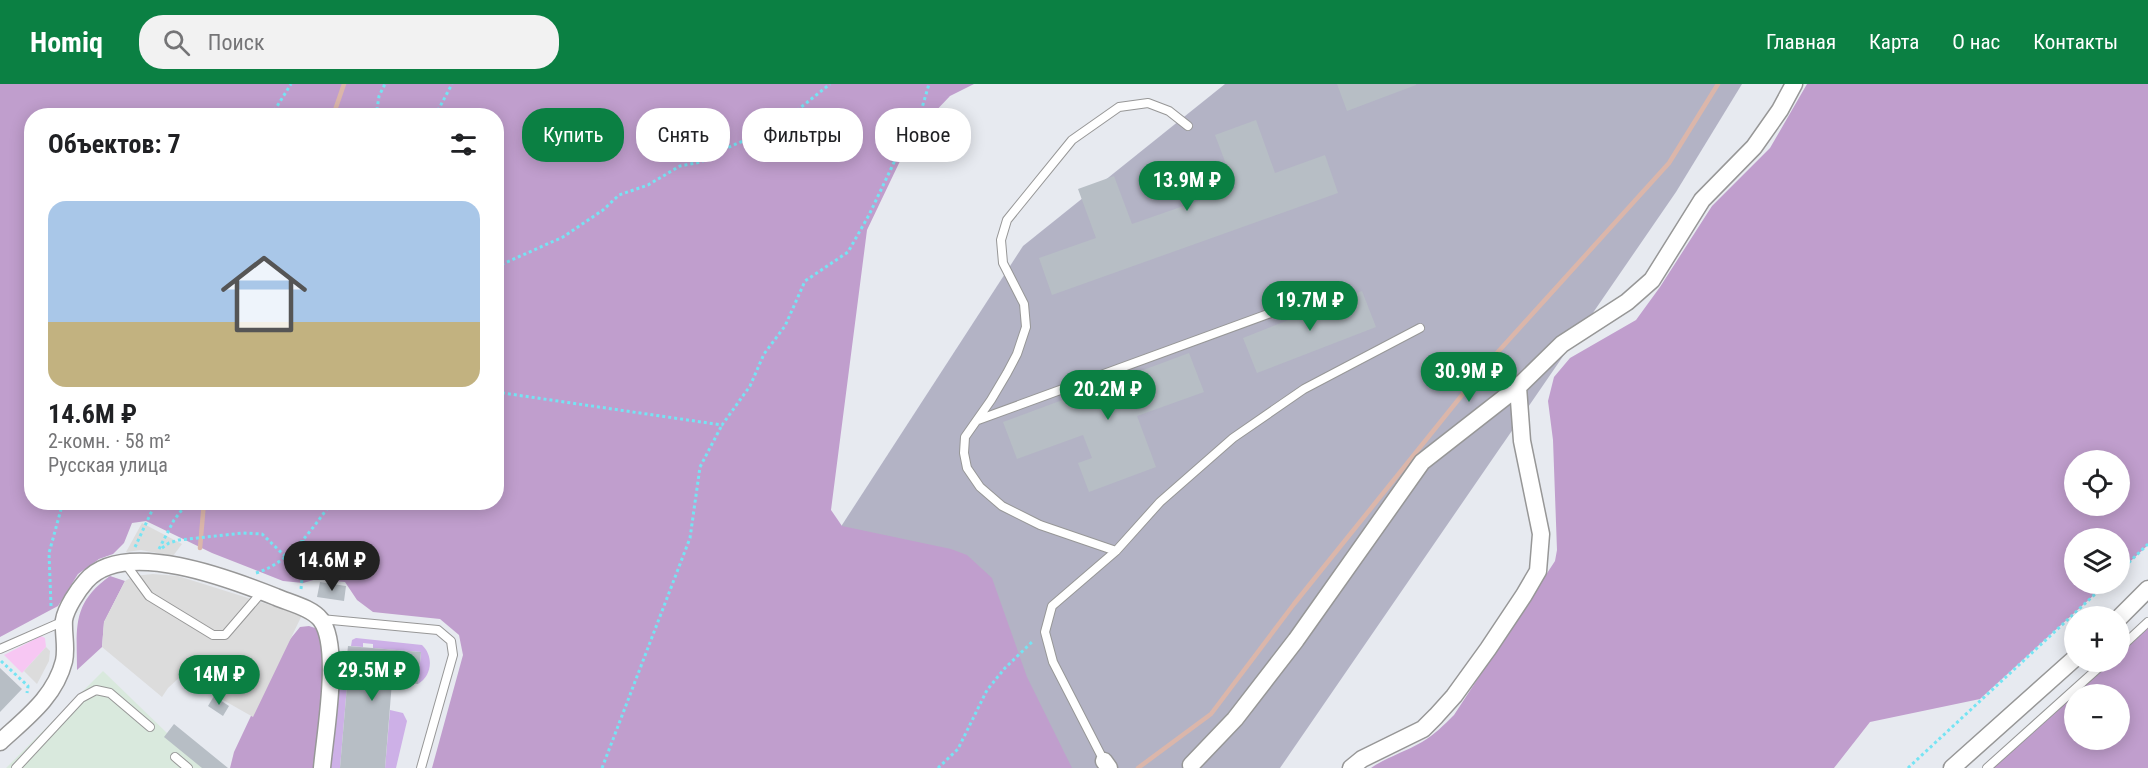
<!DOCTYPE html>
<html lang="ru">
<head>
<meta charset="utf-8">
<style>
	body { margin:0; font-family:"Roboto Condensed",sans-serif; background:#f2f2f2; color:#202124; height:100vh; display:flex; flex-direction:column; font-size:22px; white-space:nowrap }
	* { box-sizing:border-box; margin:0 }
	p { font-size:20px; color:#757577 }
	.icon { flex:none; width:33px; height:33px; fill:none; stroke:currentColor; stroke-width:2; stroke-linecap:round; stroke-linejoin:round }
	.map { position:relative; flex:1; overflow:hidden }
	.sheet { position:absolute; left:24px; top:24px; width:480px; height:402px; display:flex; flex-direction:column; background:#fff; border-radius:24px; box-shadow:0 3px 15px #0003 }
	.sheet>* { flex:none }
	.hud { position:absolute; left:522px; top:24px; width:570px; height:54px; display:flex; gap:12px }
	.buttons { position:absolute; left:2064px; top:366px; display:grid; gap:12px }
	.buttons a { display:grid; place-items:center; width:66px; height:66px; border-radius:50%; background:#fff; box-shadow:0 3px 15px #0003; font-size:30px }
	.price { position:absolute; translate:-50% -51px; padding:0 14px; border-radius:21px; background:#0b8043; color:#fff; font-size:20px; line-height:39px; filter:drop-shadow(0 2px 3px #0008) }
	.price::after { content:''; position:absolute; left:50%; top:36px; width:18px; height:14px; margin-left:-9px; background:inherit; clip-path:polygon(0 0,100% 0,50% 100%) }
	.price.active { background:#222; color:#fff }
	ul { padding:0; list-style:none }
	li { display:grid; align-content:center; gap:12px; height:318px; padding:0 24px }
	li span { display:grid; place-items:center; height:186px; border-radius:18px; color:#555 }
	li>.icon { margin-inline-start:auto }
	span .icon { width:108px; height:108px; fill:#fffc; stroke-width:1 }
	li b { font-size:26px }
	h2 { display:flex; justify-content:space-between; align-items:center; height:72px; padding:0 24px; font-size:26px }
	.chip { padding:0 21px; border-radius:24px; background:#fff; box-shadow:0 3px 15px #0003; font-size:21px; line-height:54px }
	.chip.active { background:#0b8043; color:#fff }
	header { display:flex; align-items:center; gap:36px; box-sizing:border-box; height:84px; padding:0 30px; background:#0b8043; color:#fff }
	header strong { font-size:28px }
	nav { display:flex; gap:33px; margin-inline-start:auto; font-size:21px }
	.search { width:420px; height:54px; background:#f2f2f2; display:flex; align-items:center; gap:15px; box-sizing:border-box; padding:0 21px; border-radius:24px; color:#757577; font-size:22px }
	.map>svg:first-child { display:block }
</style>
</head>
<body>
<header>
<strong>Homiq</strong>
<div class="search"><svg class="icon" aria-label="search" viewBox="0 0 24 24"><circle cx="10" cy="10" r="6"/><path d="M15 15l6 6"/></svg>Поиск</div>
<nav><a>Главная</a><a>Карта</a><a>О нас</a><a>Контакты</a></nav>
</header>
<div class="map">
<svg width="2148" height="684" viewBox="0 0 2148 684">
	<rect width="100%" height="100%" fill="#e7eaf0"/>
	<path fill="#d9e9dd" d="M103,587L203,684H6Z"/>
	<path fill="#b3b3c5" d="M1225,0H1742L1676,108L1280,684H997L794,515L1023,162Z"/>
	<path fill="#cdb0e7" d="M356,554L422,561C434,572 432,592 418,600L421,568L373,564V560L363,559V563L351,562L352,556Z
		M348,590L340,684H327L334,601L340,594Z
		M390,626L403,629L407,637L396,684H385Z"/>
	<path fill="#c09ecd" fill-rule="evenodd" d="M0,0H974L950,12L912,52L867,146L831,426L842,442L951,465L967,471L992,494L1027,593L1072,684H432L463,571L459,551L440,535L373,528L357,516L345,498L317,495L303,499L283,497L212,469L146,437L132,439L124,459L113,470L99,475L78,490L58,522L0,553ZM32,32H496V418H32Z
		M1807,0H2148V461L2120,487V454H2074V500H2106L1980,615L1870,638L1834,684H1371C1387,673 1405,668 1422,658C1434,651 1444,641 1454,631L1555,477L1557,466L1553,356L1548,317L1554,293L1570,274L1636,236L1660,203L1712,122L1770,64ZM2074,376H2120V422H2074Z
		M110,492L125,497L104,538L102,563L77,586C77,544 71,520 110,492Z
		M2148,537V684H1985L2104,578H2120V563ZM2074,610H2120V656H2074Z
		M309,542L315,544L320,550L327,584L317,684H230L234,668L283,564L300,543Z"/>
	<path fill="#f7c7f3" d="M41,552L45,554L46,563L22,589L4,571Z"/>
	<path fill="#dcdcdc" d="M142,439L182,460L173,472L141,466L126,468Z
		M153,490L178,492L302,531L253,633L181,592L168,604L162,613L102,563L104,538L125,497L134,492Z
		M46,563L50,567L49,577L37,600L24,587Z"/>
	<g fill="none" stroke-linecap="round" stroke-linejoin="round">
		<path stroke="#dbb6aa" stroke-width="4.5" d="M333,32L344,0
			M200,464L204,418
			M1138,684L1211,630L1294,520L1487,280L1669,79L1718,0"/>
	</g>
	<path fill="#b7bec5" d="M1337,0H1416V1L1347,27Z
		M1256,36L1275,89L1325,71L1338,109L1052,211L1039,174L1096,154L1078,105L1114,92L1132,140L1235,104L1215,51Z
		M1362,207L1376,243L1257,289L1243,254Z
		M1189,269L1204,308L1137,332L1156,383L1089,408L1078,379L1092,374L1083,351L1017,375L1003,338Z
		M320,498L346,502L344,517L317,513Z
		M348,562L421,568L418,600L392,598L385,684H340L348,590H345Z
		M0,584L22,605L0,628Z
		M214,612L229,622L223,632L208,622Z
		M174,640L228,684H202L164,653Z"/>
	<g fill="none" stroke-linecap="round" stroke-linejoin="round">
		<g stroke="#979797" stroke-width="10">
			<path id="lane" d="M978,336L1312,214
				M1116,467L1040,441L1002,422L980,403L967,384L964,369L965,353L991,316L1007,289L1017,270L1026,243L1024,220L1003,179L1001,156L1007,136L1072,56L1119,23L1148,19L1169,27L1188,42
				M125,479L149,512L213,551H225L262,508
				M321,535L438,546L451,557L453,571L421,684
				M2120,564L2148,538
				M0,565L64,537
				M175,673L188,684
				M1104,677L1053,578L1045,548L1052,522L1116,467L1160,418L1233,354L1304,305L1420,244
				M16,684L81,614L96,606L110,609L150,643
				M1987,684L2105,578"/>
		</g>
		<g stroke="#979797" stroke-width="19">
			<path id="street" d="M2120,533L2148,505
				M0,658C26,634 55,613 64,577C67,563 63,550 64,536C66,524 78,506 86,497C124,453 233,496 276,513C290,519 312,524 321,536C341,563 325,649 322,684
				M1104,677L1109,684
				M1191,681L1235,635L1296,556L1422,378L1518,303L1562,260L1627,218L1652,196L1702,116L1754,63L1780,26L1794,0
				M1351,684L1362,675L1423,645L1436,632L1454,612L1488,565L1524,511L1538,487L1541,450L1522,357L1518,303
				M1952,684L2074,575"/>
		</g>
		<path stroke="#75e4f3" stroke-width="3" stroke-dasharray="3 3" stroke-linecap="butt" d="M271,32L291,0
			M376,32L379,12L385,0
			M435,32L452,0
			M496,183L563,153L603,126L619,111L648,101L680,82L701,78L722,66L764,48L785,36L830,0
			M496,308L722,341L750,302L764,270L785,242L805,197L848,168L869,131L898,70L919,34L929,0
			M135,463L156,418
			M162,464L169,459L179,456L243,449L262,450L286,473
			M159,465L174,436L188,418
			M2120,487L2148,460
			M256,489C291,478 311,446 332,418
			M301,505L303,484V456
			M51,522L49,469L63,418
			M1,577L28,602L27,609
			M602,684L690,454L700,383L722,341
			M938,684L958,665L987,606L1005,584L1034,556
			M1908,684L2106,500"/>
		<use href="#lane" stroke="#fff" stroke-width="8"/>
		<use href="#street" stroke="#fff" stroke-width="16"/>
	</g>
</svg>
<div class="buttons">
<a><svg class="icon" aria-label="locate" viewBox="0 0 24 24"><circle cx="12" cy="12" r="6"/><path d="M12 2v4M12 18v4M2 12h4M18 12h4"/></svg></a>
<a><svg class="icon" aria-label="layers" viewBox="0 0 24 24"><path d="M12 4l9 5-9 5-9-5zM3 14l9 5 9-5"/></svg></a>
<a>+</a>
<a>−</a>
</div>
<b class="price" style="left:1187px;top:128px">13.9M ₽</b>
<b class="price" style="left:1310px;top:248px">19.7M ₽</b>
<b class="price" style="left:1469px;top:319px">30.9M ₽</b>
<b class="price" style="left:1108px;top:337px">20.2M ₽</b>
<b class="price active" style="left:332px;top:508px">14.6M ₽</b>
<b class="price" style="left:372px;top:618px">29.5M ₽</b>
<b class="price" style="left:219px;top:622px">14M ₽</b>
<div class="hud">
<a class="chip active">Купить</a>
<a class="chip">Снять</a>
<a class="chip">Фильтры</a>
<a class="chip">Новое</a>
</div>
<section class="sheet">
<h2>Объектов: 7<svg class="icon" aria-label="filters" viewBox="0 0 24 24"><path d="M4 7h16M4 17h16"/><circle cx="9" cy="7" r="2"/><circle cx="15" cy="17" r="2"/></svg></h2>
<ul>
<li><span style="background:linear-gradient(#a9c7e8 65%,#c2b280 0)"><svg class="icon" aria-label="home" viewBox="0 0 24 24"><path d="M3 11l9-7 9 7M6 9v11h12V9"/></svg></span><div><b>14.6M ₽</b><p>2-комн. · 58 m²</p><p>Русская улица</p></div></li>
</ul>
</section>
</div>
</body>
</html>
